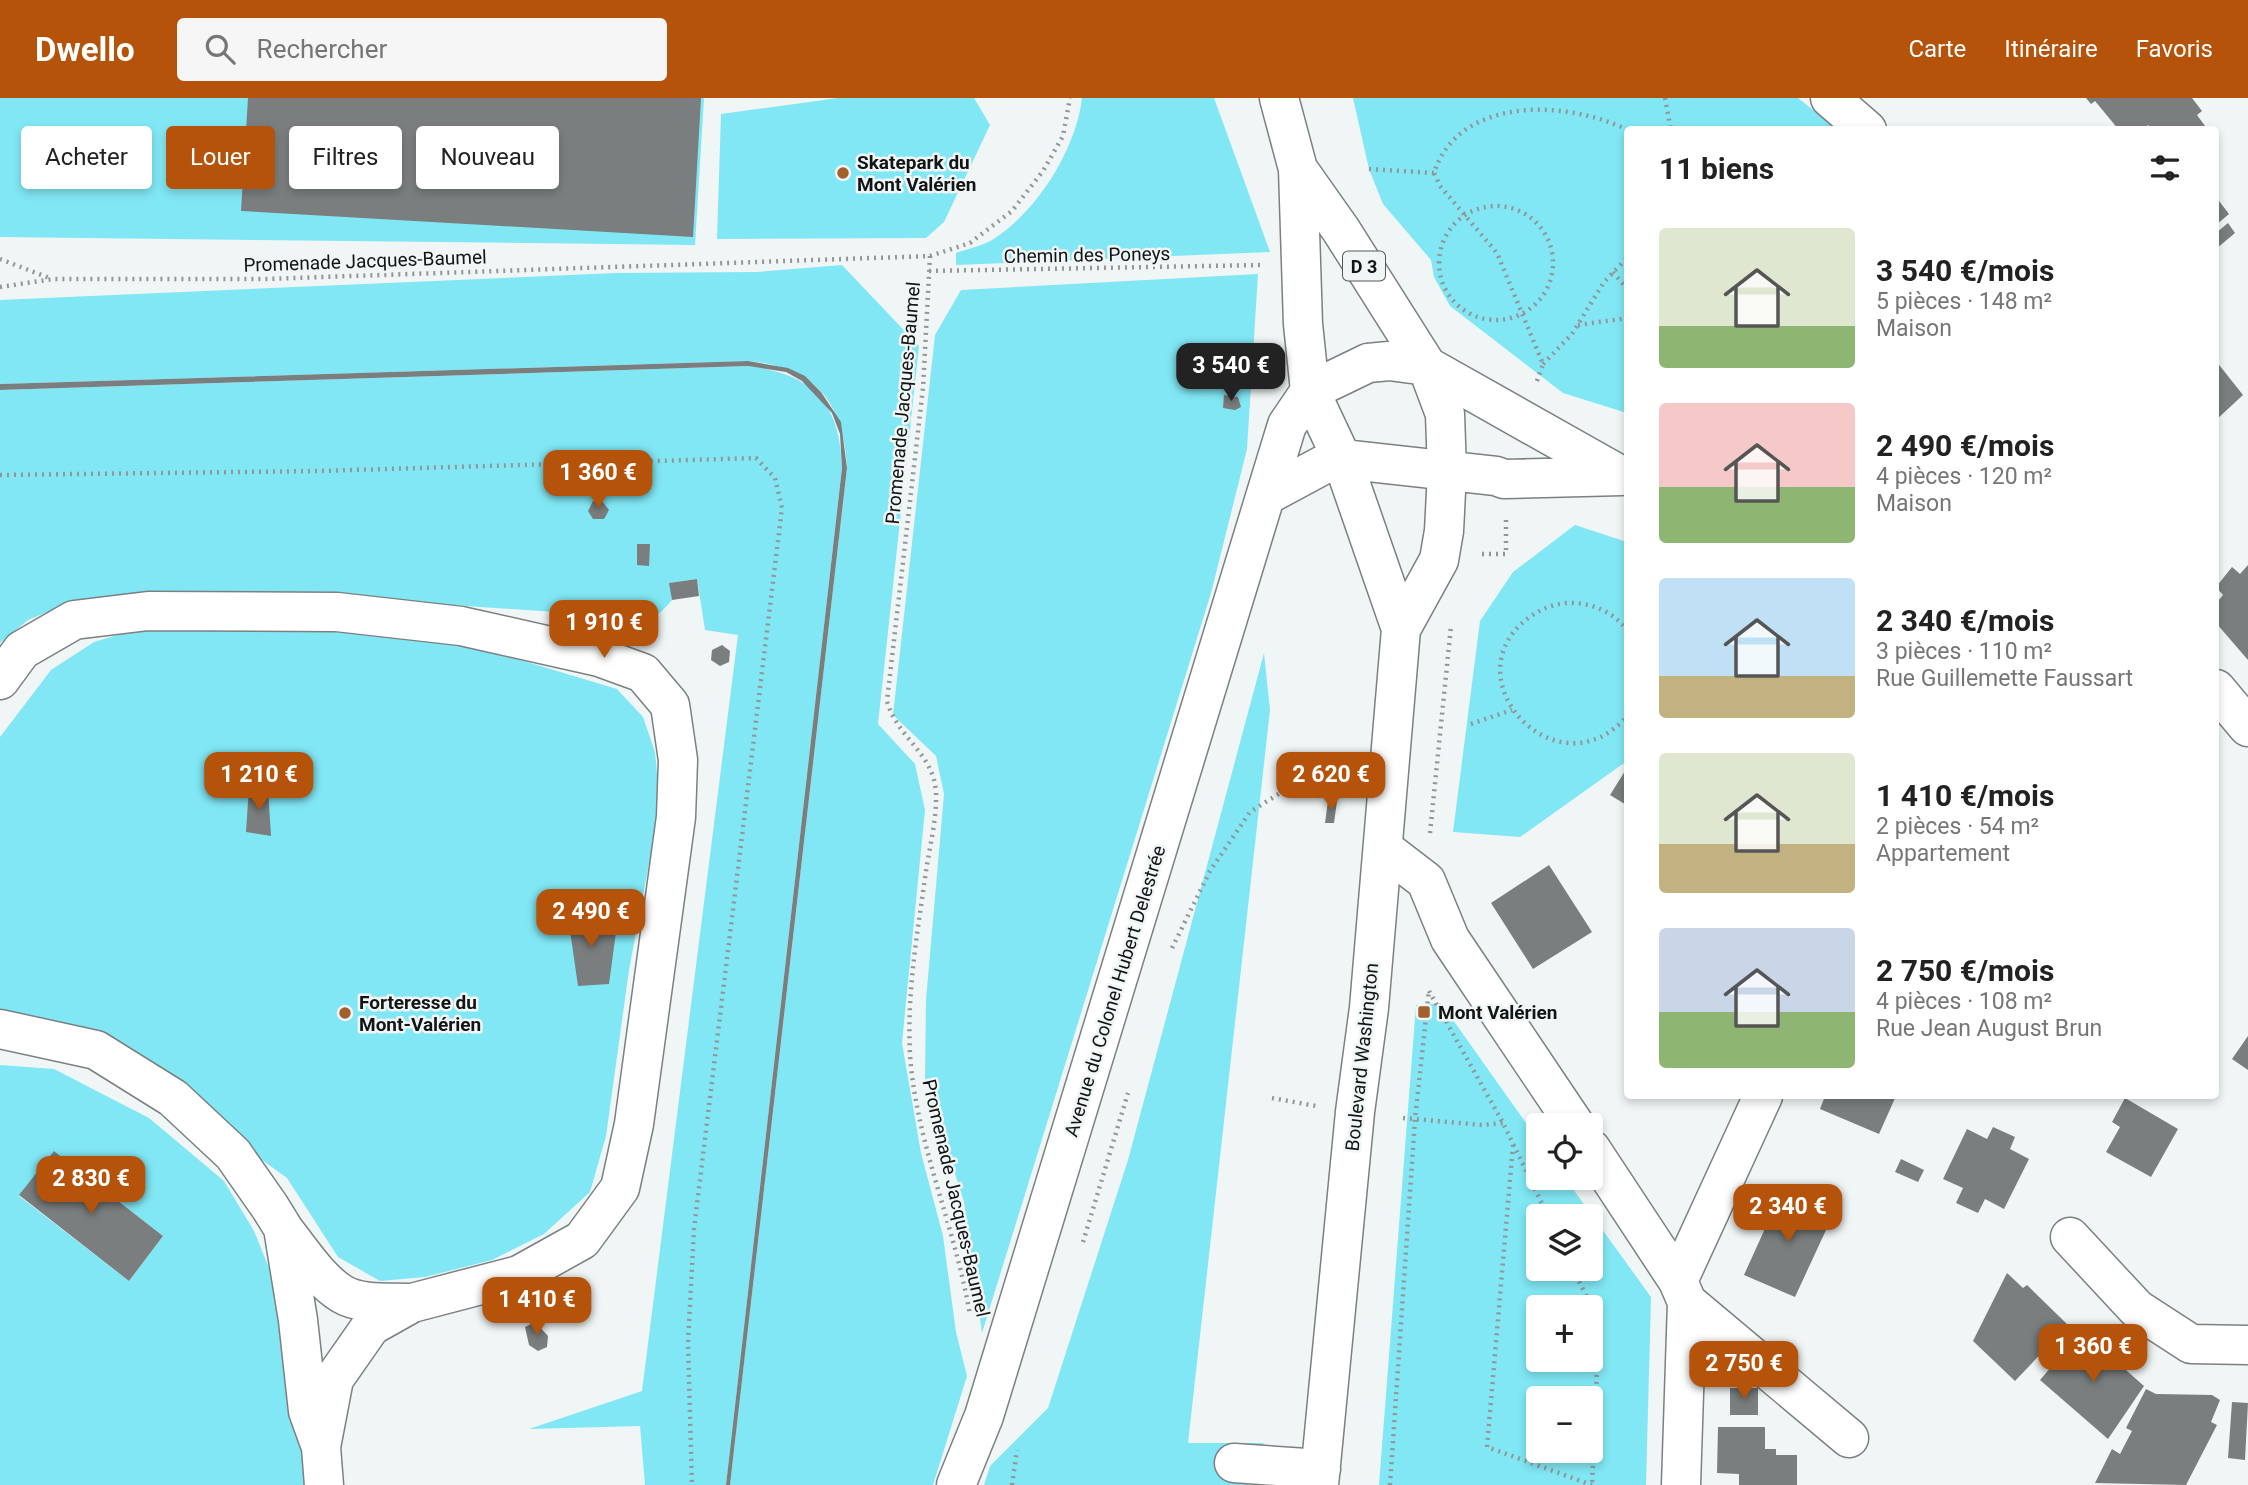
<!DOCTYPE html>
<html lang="fr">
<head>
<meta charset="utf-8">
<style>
	body { margin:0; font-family:Roboto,sans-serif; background:#f6f6f6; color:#222; height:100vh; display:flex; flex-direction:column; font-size:26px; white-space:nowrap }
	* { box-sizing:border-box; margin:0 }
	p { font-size:23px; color:#767676 }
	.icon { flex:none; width:38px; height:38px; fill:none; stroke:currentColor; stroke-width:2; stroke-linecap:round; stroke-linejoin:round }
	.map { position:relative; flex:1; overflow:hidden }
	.drawer { position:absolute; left:1624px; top:28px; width:595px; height:973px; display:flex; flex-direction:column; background:#fff; border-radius:7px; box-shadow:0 4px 10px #0003 }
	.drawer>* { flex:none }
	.guide { position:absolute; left:21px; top:28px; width:665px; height:63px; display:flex; gap:14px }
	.buttons { position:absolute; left:1526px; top:1015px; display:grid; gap:14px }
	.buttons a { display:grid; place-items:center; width:77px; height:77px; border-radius:7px; background:#fff; box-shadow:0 4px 10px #0003; font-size:35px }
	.price { position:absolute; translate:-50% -60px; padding:0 16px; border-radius:14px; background:#b45309; color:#fff; font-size:23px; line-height:46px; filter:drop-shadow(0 2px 4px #0008) }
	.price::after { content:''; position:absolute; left:50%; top:42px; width:21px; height:16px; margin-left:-10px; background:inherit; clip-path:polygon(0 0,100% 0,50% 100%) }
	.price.current { background:#222; color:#fff }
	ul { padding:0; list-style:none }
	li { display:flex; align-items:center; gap:21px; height:175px; padding:0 35px }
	li span { display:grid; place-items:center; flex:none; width:196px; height:140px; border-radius:7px; color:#555 }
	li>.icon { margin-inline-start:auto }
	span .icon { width:84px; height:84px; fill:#fffc; stroke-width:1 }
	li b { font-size:30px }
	h2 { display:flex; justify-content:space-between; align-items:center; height:84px; padding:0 35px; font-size:30px }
	.chip { padding:0 24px; border-radius:7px; background:#fff; box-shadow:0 4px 10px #0003; font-size:24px; line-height:63px }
	.chip.current { background:#b45309; color:#fff }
	header { display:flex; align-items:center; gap:42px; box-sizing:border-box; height:98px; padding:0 35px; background:#b45309; color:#fff }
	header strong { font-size:33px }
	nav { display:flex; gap:38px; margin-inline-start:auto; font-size:24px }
	.search { width:490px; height:63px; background:#f6f6f6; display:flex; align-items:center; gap:18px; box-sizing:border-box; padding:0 24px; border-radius:7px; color:#767676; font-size:26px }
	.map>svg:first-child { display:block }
</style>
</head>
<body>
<header>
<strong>Dwello</strong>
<div class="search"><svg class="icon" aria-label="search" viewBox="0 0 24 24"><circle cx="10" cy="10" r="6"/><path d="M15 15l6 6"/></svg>Rechercher</div>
<nav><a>Carte</a><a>Itinéraire</a><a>Favoris</a></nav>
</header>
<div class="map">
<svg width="2248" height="1387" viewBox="0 0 2248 1387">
	<rect width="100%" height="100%" fill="#f0f5f6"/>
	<path fill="#81e7f4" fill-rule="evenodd" d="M0,0H704L695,147L0,139Z
		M838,0H974L990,27L944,124L926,140L717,141L721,16Z
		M1082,0H1214L1270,154L956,167V155C967,151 982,148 992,142C1036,115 1076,52 1082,0Z
		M1353,0H1798L1837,31L1628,32L1627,315L1563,295L1450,208L1434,179L1431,162L1383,106L1369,71Z
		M842,167L919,248L878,626L915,666L925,712L902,945L921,1055L943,1138L956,1234L967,1278L933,1387H730L847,370C844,305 816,269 748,263L0,286V202L616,175L757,174Z
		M1258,176L1247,351L1211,495L982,1235L964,1104L925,981L926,902L944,696L936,658L893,617L935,237L961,192Z
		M748,268C813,276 840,304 842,370L726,1387H645L640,1328L529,1331L642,1293L738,537L705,532L697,481L670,485L672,502C642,538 624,530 585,516L290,496L74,503L28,522L0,545V292Z
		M1575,427L1627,444V663L1520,739L1453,734L1480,523L1513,474Z
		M140,530L338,532L484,551L617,591L643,619L655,654L660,707L629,872L606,1038L590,1094L544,1136L492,1162L425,1179L380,1183L338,1159L287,1080L251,1054L0,918V639L51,572L94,544Z
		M1264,555L1270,612L1188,1345H1263L1277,1370V1387H984L990,1368L1048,1310L1128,1062Z
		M1441,905L1538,1042V1080H1565L1651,1199L1646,1387H1379L1416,907ZM1538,1118H1591V1171H1538ZM1538,1209H1591V1262H1538ZM1538,1300H1591V1353H1538Z
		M0,967L54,971L149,1020L224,1083L254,1133L280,1197L306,1387H0ZM54,1053L163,1138L129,1183L19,1098Z"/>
	<path fill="#7a7e7f" d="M248,0H701L693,139L241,113Z
		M2086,0H2192L2202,13L2197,17L2208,32H2153L2148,27L2142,32H2119L2095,3L2091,6Z
		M2216,99L2229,116L2216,127Z
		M2228,125L2235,135L2216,151V135Z
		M748,263L788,270L805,278L821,294L841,324L847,370L730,1387H726L842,370L840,336L832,315L802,283L786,274L748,268L0,292V286Z
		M2216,263L2243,297L2216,322Z
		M1224 286a9 9 0 1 1 18 0a9 9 0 1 1-18 0Z
		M1224,297L1238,299L1241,309L1235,312L1223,310Z
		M593,403H602L609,412L604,421H593L588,413Z
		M637,446H650L649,468L637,467Z
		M2248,467V562L2216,525V501L2218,503L2223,497L2216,489L2232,469L2240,476Z
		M697,481L699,498L672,502L669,485Z
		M722,547L730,553L729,564L720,568L711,562L712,552Z
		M1625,673L1628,674V708L1610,697Z
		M249,689L268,691L271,738L246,734Z
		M1328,703H1337L1334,725H1325Z
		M1549,767L1592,834L1533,871L1491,805Z
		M565,798L577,817L616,834L609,886L578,888Z
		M2248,938V972L2232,961Z
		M1825,998H1896L1879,1036L1820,1011Z
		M2125,1000L2178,1031L2151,1079L2106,1054L2120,1029L2112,1024Z
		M1993,1029L2015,1039L2010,1051L2029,1061L2004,1111L1985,1101L1978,1115L1956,1105L1963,1090L1943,1081L1967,1031L1987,1041Z
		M54,1053L163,1138L129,1183L19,1097Z
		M1901,1061L1924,1072L1918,1084L1895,1074Z
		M1782,1093L1833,1117L1795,1199L1744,1177Z
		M2007,1175L2023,1190L2027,1187L2068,1227L2015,1283L1973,1243Z
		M535,1224L548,1238L547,1249L538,1253L529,1247L525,1229Z
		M2082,1233L2144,1288L2108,1341L2040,1282Z
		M1730,1290H1758V1317H1730Z
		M2146,1291L2156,1296L2212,1297L2220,1302L2211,1324L2217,1327L2186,1387L2095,1385L2112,1351L2120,1356L2132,1333L2126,1330Z
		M2232,1304L2248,1305L2245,1362L2228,1360Z
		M1718,1329H1765V1351H1776V1357H1797V1387H1739V1376L1717,1375Z"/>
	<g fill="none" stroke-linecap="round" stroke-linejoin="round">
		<g stroke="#7c8081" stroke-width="41">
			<path id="minor" d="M1830,0L1867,32
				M1269,396L1323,367L1342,361L1401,531
				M0,582L22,552L74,522L148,513L337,514L461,528L599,559L643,575L670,607L678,662L676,719L634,1026L620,1090L582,1142L519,1177L412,1205L371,1228L334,1281L321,1349
				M1383,750L1426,783L1450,841L1575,1027
				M0,931L96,952L173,1000L233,1056L270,1109L283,1130L298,1222L308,1313L321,1349L324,1387
				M1591,1051L1678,1183L1687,1204L1681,1387
				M284,1132C301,1153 319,1182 342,1196C360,1207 391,1204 412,1205
				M2070,1139L2137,1211L2191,1246L2248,1247
				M1678,1183L1763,998
				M1687,1204L1849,1340
				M1234,1365L1321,1371
				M956,1387L984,1318L1287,327L1310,293
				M1319,1387L1355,1014L1369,910L1401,531L1439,462L1444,433L1447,374"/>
		</g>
		<g stroke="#7c8081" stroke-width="41">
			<path id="major" d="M1279,0L1298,71L1303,226L1310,293L1342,361L1496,378L1504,381L1622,378
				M1298,71L1341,132L1427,268L1445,316L1447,374
				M1310,293L1368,265L1389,263L1427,268L1622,378
				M2216,591L2248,629"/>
		</g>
		<path stroke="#929697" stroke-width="4.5" stroke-dasharray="2 5" stroke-linecap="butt" d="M1665,0L1671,32
			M1369,71L1434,75
			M1439 165a57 57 0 1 1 114 0a57 57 0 1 1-114 0Z
			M930,158L923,290L887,603C897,640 933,654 936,694C937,720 930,747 926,773C917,838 905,904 911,969C920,1054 956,1133 970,1217
			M0,161L52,181
			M929,173L1261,167
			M1613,174L1628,192
			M0,189L53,181H266L930,158L970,145L1012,113L1043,73L1063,38L1070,0
			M1578,227L1628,220
			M1543,266L1572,236L1604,184L1628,159
			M1537,283L1543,266L1497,155L1440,88L1434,75C1458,0 1561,0 1628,32
			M0,377L319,373L756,360L775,380L782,410L694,1131L688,1245L692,1387
			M1482,456H1506V422
			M1628,533C1613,513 1590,504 1567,505C1552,506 1539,512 1527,521C1449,582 1559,699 1628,617
			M1471,626L1512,612
			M1430,735L1451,528
			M1172,850L1210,773L1250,714L1307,678
			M1429,893L1503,1025L1548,1118
			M1272,1000L1316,1008
			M1403,1020L1482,1027L1503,1025
			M1513,1047L1487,1349L1592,1387
			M1083,1144L1128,995
			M1573,1171L1599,1224L1592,1387
			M1012,1387L1017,1352
			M1390,1387L1415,1021L1429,892"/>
		<use href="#minor" stroke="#fff" stroke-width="38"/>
		<use href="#major" stroke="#fff" stroke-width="38"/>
	</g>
	<g fill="#a1602c" stroke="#f0f5f6" stroke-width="2.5">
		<circle cx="843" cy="75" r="7"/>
		<rect x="1417" y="907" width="14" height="14" rx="3.5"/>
		<circle cx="345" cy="915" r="7"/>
	</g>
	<g text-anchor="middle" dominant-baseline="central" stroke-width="5" stroke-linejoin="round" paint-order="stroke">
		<rect fill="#f0f5f6" stroke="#555858" stroke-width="2" x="1343" y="153.5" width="42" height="29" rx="5"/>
		<g font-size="18" font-weight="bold" fill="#131515">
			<text x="1364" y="168">D 3</text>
		</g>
		<g font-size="19" font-weight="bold" fill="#131515" stroke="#f0f5f6" text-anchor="start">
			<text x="857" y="64">Skatepark du<tspan x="857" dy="22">Mont Valérien</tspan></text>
			<text x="359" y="904">Forteresse du<tspan x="359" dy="22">Mont-Valérien</tspan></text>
			<text x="1438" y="914">Mont Valérien</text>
		</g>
		<g font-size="19" fill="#131515" stroke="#f0f5f6">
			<text transform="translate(1087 157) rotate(-1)">Chemin des Poneys</text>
			<text transform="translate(365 163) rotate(-2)">Promenade Jacques-Baumel</text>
			<text transform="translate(903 305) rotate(-85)">Promenade Jacques-Baumel</text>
			<text transform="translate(1115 893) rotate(-73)">Avenue du Colonel Hubert Delestrée</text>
			<text transform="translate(1362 959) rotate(-84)">Boulevard Washington</text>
			<text transform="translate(956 1100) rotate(77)">Promenade Jacques-Baumel</text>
		</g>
	</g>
</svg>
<div class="buttons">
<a><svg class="icon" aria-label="locate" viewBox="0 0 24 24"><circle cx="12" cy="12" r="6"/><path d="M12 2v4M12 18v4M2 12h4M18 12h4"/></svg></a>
<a><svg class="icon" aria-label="layers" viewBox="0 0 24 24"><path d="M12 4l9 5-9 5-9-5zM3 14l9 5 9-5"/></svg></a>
<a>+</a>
<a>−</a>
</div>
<b class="price current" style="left:1231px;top:305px">3 540 €</b>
<b class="price" style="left:598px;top:412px">1 360 €</b>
<b class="price" style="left:604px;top:562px">1 910 €</b>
<b class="price" style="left:259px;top:714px">1 210 €</b>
<b class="price" style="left:1331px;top:714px">2 620 €</b>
<b class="price" style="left:591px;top:851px">2 490 €</b>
<b class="price" style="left:91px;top:1118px">2 830 €</b>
<b class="price" style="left:1788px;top:1146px">2 340 €</b>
<b class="price" style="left:537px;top:1239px">1 410 €</b>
<b class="price" style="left:2093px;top:1286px">1 360 €</b>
<b class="price" style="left:1744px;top:1303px">2 750 €</b>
<div class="guide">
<a class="chip">Acheter</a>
<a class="chip current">Louer</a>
<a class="chip">Filtres</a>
<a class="chip">Nouveau</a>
</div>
<section class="drawer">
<h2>11 biens<svg class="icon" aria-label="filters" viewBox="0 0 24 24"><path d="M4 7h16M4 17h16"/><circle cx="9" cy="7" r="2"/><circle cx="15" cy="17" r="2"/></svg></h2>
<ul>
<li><span style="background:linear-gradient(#dfe7d0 70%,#8fb573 0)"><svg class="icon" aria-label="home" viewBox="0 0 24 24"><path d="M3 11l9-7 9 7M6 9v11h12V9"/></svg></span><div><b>3 540 €/mois</b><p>5 pièces · 148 m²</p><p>Maison</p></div></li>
<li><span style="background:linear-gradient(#f6c9c9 60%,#8fb573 0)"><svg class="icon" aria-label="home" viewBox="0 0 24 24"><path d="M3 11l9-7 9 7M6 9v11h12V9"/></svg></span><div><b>2 490 €/mois</b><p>4 pièces · 120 m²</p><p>Maison</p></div></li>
<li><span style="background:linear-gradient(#bfe0f5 70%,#c2b280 0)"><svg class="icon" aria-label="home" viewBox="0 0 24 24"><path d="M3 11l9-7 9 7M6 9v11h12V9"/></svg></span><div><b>2 340 €/mois</b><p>3 pièces · 110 m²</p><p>Rue Guillemette Faussart</p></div></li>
<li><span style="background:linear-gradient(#dfe7d0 65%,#c2b280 0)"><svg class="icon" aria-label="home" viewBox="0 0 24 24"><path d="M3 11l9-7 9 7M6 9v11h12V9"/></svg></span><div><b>1 410 €/mois</b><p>2 pièces · 54 m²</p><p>Appartement</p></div></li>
<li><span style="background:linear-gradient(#c9d6e8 60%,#8fb573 0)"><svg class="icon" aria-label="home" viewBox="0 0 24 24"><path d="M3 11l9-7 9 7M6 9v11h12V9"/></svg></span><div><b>2 750 €/mois</b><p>4 pièces · 108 m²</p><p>Rue Jean August Brun</p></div></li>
</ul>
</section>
</div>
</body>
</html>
